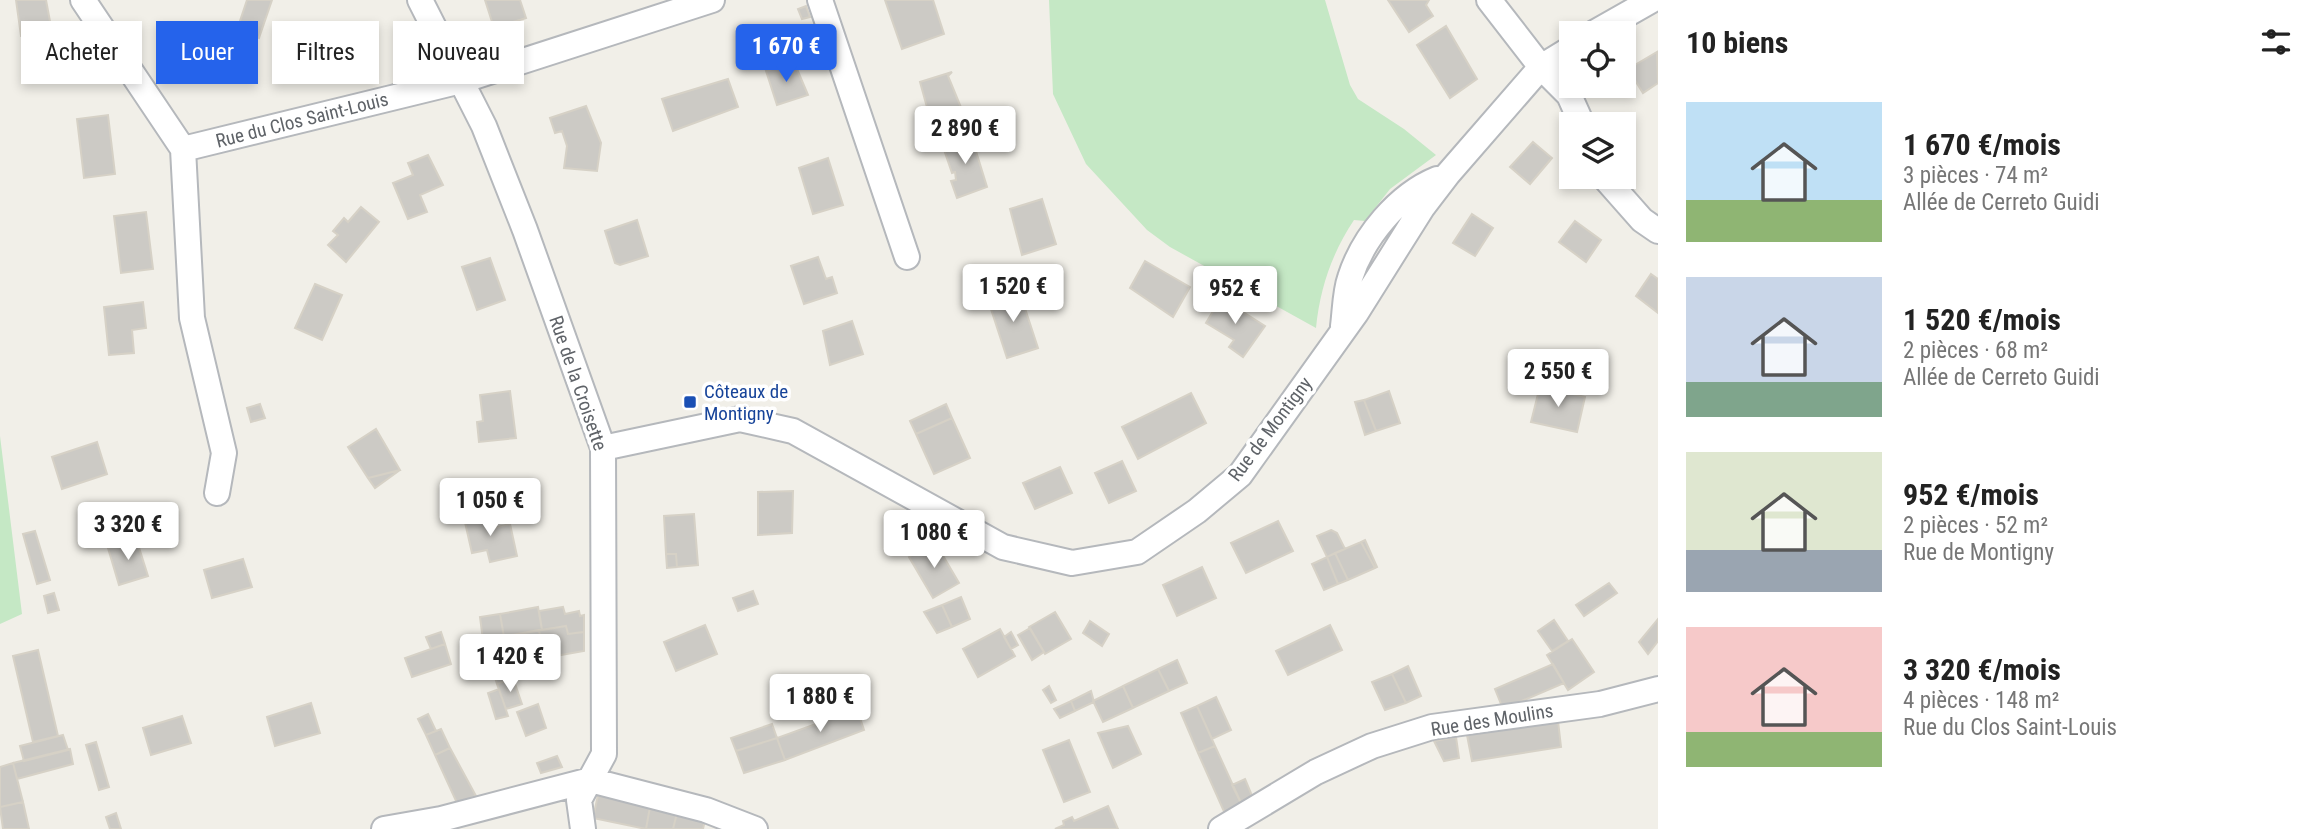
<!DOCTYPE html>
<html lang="fr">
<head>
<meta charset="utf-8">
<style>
	body { margin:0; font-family:"Roboto Condensed",sans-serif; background:#f6f6f6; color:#222; height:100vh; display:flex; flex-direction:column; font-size:26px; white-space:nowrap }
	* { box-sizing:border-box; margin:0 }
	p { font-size:23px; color:#767676 }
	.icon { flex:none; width:38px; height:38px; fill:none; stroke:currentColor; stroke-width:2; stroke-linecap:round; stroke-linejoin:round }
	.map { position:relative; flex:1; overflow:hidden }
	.details { display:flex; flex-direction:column; background:#fff; width:665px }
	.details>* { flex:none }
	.top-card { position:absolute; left:21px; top:21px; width:665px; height:63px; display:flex; gap:14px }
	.controls { position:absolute; left:1559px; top:21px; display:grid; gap:14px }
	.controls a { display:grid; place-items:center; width:77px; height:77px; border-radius:0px; background:#fff; box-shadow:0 4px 10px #0003; font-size:35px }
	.price { position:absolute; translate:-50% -60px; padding:0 16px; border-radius:7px; background:#fff; color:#222; font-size:23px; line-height:46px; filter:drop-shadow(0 2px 4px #0008) }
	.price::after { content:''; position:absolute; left:50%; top:42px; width:21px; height:16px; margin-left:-10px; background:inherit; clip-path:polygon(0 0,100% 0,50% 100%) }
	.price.selected { background:#2563eb; color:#fff }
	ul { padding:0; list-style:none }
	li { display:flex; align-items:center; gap:21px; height:175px; padding:0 28px }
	li span { display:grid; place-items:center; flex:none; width:196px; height:140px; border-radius:0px; color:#555 }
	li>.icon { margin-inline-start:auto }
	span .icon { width:84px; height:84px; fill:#fffc; stroke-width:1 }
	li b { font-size:30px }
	h2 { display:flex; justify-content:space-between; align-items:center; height:84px; padding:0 28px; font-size:30px }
	.tag { padding:0 24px; border-radius:0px; background:#fff; box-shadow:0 4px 10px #0003; font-size:24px; line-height:63px }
	.tag.selected { background:#2563eb; color:#fff }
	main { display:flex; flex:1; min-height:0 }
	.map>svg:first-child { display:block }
</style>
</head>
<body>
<main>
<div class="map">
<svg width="1658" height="829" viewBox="0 0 1658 829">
	<rect width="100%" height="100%" fill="#f1efe8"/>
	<path fill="#c5e8c5" d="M1049,0H1325L1350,85L1358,99L1404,129L1436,155L1390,189L1365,221L1354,220C1332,253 1320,288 1316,328L1170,247L1147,230L1086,164L1053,94Z
		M0,436L22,614L0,624Z"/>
	<path fill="#cccac5" stroke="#d6d1c6" stroke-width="2" d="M16,0H46L52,32L21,36Z
		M247,0H272L259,38L237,30Z
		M485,0H520L526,18L494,28Z
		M885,0H933L944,34L902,49Z
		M1388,0H1429L1426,5L1433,16L1409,32Z
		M806,6L810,17L802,19L798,9Z
		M1446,26L1477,79L1450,98L1417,45Z
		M90,40L98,68L76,75L68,46Z
		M1657,52L1658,83L1643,93L1628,69Z
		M794,62L808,95L777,105L766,71Z
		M952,72L948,76L967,122L940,131L933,109L928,111L920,82Z
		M728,79L738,107L673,131L662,99Z
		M586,106L601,143L597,171L564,168L567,146L562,131L555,133L550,118Z
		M108,115L115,174L84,178L77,119Z
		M971,135L987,187L957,198L951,181L956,180L955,172L952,173L942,144Z
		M1533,142L1552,158L1530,184L1510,167Z
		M428,155L443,185L420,195L427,212L408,219L393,183L413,175L408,163Z
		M828,158L843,205L813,214L799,168Z
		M1042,199L1056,244L1022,255L1010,209Z
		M361,207L379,222L346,262L328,245L338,235L333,231L344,218L348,222Z
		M146,212L153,269L121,273L114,216Z
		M1472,214L1493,228L1475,256L1453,243Z
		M637,220L648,256L620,265L615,263L605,231Z
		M1575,221L1601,240L1586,262L1559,242Z
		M818,257L826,279L832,277L837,293L804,304L791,266Z
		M490,258L505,300L477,310L462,267Z
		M1145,261L1190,287L1173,317L1130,288Z
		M1651,274L1658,279V313L1636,296Z
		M315,284L342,295L322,340L295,328Z
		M1019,290L1038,348L1007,358L988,300Z
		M1221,298L1265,326L1243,357L1229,347L1234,340L1206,323Z
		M143,302L146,328L132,330L134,353L109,355L104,307Z
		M852,321L863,354L830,365L823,331Z
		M1540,386L1585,397L1577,432L1531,422Z
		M510,391L516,438L479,442L477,422L483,421L480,395Z
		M1389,391L1400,423L1376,431L1364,400Z
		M1191,393L1206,423L1138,459L1122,427Z
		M1364,400L1376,431L1365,435L1355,402Z
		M260,404L265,418L251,422L247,408Z
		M946,404L952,418L916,434L910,421Z
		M952,418L970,458L934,474L916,434Z
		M376,429L400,470L368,478L348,447Z
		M97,442L107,474L62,489L52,457Z
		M1122,461L1136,491L1109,503L1095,473Z
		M1060,467L1072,493L1035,509L1023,483Z
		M400,470L375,488L368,478Z
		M793,491L792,533L758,535V492Z
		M489,512L493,528L510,524L517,556L490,562L487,550L472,553L464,518Z
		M694,514L698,565L677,567L676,554H666L664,516Z
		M1278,521L1293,551L1246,573L1231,543Z
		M1331,530L1337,533L1345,549L1327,557L1317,536Z
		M35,531L50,580L37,584L23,534Z
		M136,538L148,576L119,585L108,548Z
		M1365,540L1377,567L1375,568L1361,542Z
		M935,542L959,583L933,598L909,557Z
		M1361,542L1375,568L1348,580L1335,553Z
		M1335,553L1348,580L1338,584L1327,557Z
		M666,554H676L677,567L667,568Z
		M1327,557L1338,584L1324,590L1312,564Z
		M243,559L252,587L212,598L204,570Z
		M1202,567L1216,598L1177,616L1163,585Z
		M1609,583L1617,593L1584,616L1576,605Z
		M753,591L758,604L738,611L733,598Z
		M54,593L59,610L48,613L44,596Z
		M961,597L970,619L952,627L942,605Z
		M942,605L952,627L937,633L924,612Z
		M538,607L542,630L504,637L500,614Z
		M563,607L565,614L579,611L580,616L584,615V632L568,634L566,626L542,630L539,611Z
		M1055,612L1071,639L1045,654L1029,627Z
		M500,614L504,637L483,640L480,617Z
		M1658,619V641L1648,654L1639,642Z
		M1554,620L1568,641L1552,651L1538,631Z
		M1090,621L1109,634L1102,646L1083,633Z
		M705,625L717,654L676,671L664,642Z
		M1330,625L1342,650L1288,675L1276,651Z
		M566,626L568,634L584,632V651L544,658L539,630Z
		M1030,628L1044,652L1032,660L1018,635Z
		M1000,629L1015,656L978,677L963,649Z
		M539,630L544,658L517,663L512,635Z
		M441,632L445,644L431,649L426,637Z
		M1011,632L1018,645L1011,649L1004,637Z
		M512,635L517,663L492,668L483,640Z
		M1572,639L1594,672L1568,690L1547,655Z
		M445,644L451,664L412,677L405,658Z
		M38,650L58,736L33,742L13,656Z
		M1177,660L1187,683L1169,691L1158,669Z
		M1553,664L1564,683L1503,709L1495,689Z
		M505,665L510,679L497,684L492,668Z
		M1408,666L1421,696L1406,703L1392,674Z
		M1158,669L1169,691L1133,708L1123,686Z
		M1392,674L1406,703L1385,710L1372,682Z
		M513,678L522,704L506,709L497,684Z
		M1049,686L1056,700L1051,703L1043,690Z
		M1123,686L1133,708L1103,722L1093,701Z
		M499,689L508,716L496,719L488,693Z
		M1091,691L1094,702L1075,711L1071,701Z
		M1216,697L1231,730L1212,739L1197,706Z
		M1071,701L1075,711L1060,718L1054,709Z
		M311,703L320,733L275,746L267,717Z
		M538,704L546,728L526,736L517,712Z
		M1197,706L1215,746L1198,753L1181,713Z
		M857,709L864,730L785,760L777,738Z
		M428,714L436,731L426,735L418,719Z
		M182,716L191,743L151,755L143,728Z
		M1558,721L1561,747L1472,761L1467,735Z
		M772,724L777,738L736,751L731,738Z
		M1128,726L1141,754L1113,768L1098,733Z
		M441,729L450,748L435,755L426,735Z
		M63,735L68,750L24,761L20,746Z
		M1456,737L1459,758L1444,761L1434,741Z
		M777,738L785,760L744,773L736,751Z
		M1069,740L1090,792L1064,802L1043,750Z
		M96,742L109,787L99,790L86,745Z
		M1215,746L1242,805L1226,816L1198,753Z
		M450,748L476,796L457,803L435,755Z
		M70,749L73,764L17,779L13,763Z
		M557,756L562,767L541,773L537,763Z
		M13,763L23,802L0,807V767Z
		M1245,779L1253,798L1242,805L1232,785Z
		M598,795L650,807L646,829L593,818Z
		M23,802L29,829H3L0,807Z
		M1108,806L1118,829H1055L1064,825L1063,821L1072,817L1074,821Z
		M650,807L677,813L673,829H646Z
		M116,813L121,829H110L106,817Z
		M677,813L705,820L703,829H673Z"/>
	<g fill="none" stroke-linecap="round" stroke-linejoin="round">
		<g stroke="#b5b8bc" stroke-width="28">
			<path id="minor" d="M83,0L183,149L192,318L224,453L217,493
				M420,0L484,126L525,230L603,448L604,754L579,800L583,829
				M820,0L907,257
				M1489,0L1541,67L1569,95L1582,124
				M1594,33L1652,0
				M183,149L461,81L712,0
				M1604,177L1642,220L1658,231
				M1343,326C1345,311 1345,292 1350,278C1363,237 1398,195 1437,179
				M603,448L740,419L793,431L1003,547L1072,563L1137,552L1197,511L1240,475L1356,313L1422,208L1448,174L1541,67L1572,48
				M384,829L441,819L590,780L706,810L755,829
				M1221,829L1316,772L1372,746L1432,727L1600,704L1658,689"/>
		</g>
		<use href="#minor" stroke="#fff" stroke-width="24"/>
	</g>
	<rect fill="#1a4fb4" stroke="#fff" stroke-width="2.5" x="683" y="395" width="14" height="14" rx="3.5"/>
	<g text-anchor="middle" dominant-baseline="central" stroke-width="7" stroke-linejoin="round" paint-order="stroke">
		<g font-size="19" fill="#5f6368" stroke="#fff">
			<text transform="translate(302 120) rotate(-14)">Rue du Clos Saint-Louis</text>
			<text transform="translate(578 383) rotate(71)">Rue de la Croisette</text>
			<text transform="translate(1270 429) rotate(-53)">Rue de Montigny</text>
			<text transform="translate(1492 720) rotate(-9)">Rue des Moulins</text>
		</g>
		<g font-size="19" fill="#164399" stroke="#fff" text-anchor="start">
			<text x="704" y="391">Côteaux de<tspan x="704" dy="22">Montigny</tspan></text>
		</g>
	</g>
</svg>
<div class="controls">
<a><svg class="icon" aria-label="locate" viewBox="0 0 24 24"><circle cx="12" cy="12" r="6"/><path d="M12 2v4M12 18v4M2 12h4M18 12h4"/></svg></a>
<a><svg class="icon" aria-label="layers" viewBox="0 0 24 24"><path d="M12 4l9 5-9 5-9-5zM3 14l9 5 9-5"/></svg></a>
</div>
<b class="price selected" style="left:786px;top:84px">1 670 €</b>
<b class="price" style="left:965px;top:166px">2 890 €</b>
<b class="price" style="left:1013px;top:324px">1 520 €</b>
<b class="price" style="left:1235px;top:326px">952 €</b>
<b class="price" style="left:1558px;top:409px">2 550 €</b>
<b class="price" style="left:490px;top:538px">1 050 €</b>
<b class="price" style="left:128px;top:562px">3 320 €</b>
<b class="price" style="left:934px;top:570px">1 080 €</b>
<b class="price" style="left:510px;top:694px">1 420 €</b>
<b class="price" style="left:820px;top:734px">1 880 €</b>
<div class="top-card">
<a class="tag">Acheter</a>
<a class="tag selected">Louer</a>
<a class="tag">Filtres</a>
<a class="tag">Nouveau</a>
</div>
</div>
<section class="details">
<h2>10 biens<svg class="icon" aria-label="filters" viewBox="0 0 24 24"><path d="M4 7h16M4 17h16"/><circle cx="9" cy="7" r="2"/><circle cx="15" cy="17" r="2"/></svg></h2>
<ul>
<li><span style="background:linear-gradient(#bfe0f5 70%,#8fb573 0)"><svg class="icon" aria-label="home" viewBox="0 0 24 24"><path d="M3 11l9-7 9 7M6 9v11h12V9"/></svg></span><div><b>1 670 €/mois</b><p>3 pièces · 74 m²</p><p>Allée de Cerreto Guidi</p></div></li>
<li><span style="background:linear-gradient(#c9d6e8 75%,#7fa58c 0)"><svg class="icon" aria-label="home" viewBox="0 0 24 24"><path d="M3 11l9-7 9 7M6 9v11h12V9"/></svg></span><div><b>1 520 €/mois</b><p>2 pièces · 68 m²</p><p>Allée de Cerreto Guidi</p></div></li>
<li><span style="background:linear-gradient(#dfe7d0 70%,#9aa5b1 0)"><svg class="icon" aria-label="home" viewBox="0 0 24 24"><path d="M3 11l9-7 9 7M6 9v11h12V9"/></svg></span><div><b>952 €/mois</b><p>2 pièces · 52 m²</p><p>Rue de Montigny</p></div></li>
<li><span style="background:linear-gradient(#f6c9c9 75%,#8fb573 0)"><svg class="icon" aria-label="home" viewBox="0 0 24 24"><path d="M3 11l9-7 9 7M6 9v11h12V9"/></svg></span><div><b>3 320 €/mois</b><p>4 pièces · 148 m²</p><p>Rue du Clos Saint-Louis</p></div></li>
</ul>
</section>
</main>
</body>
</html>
